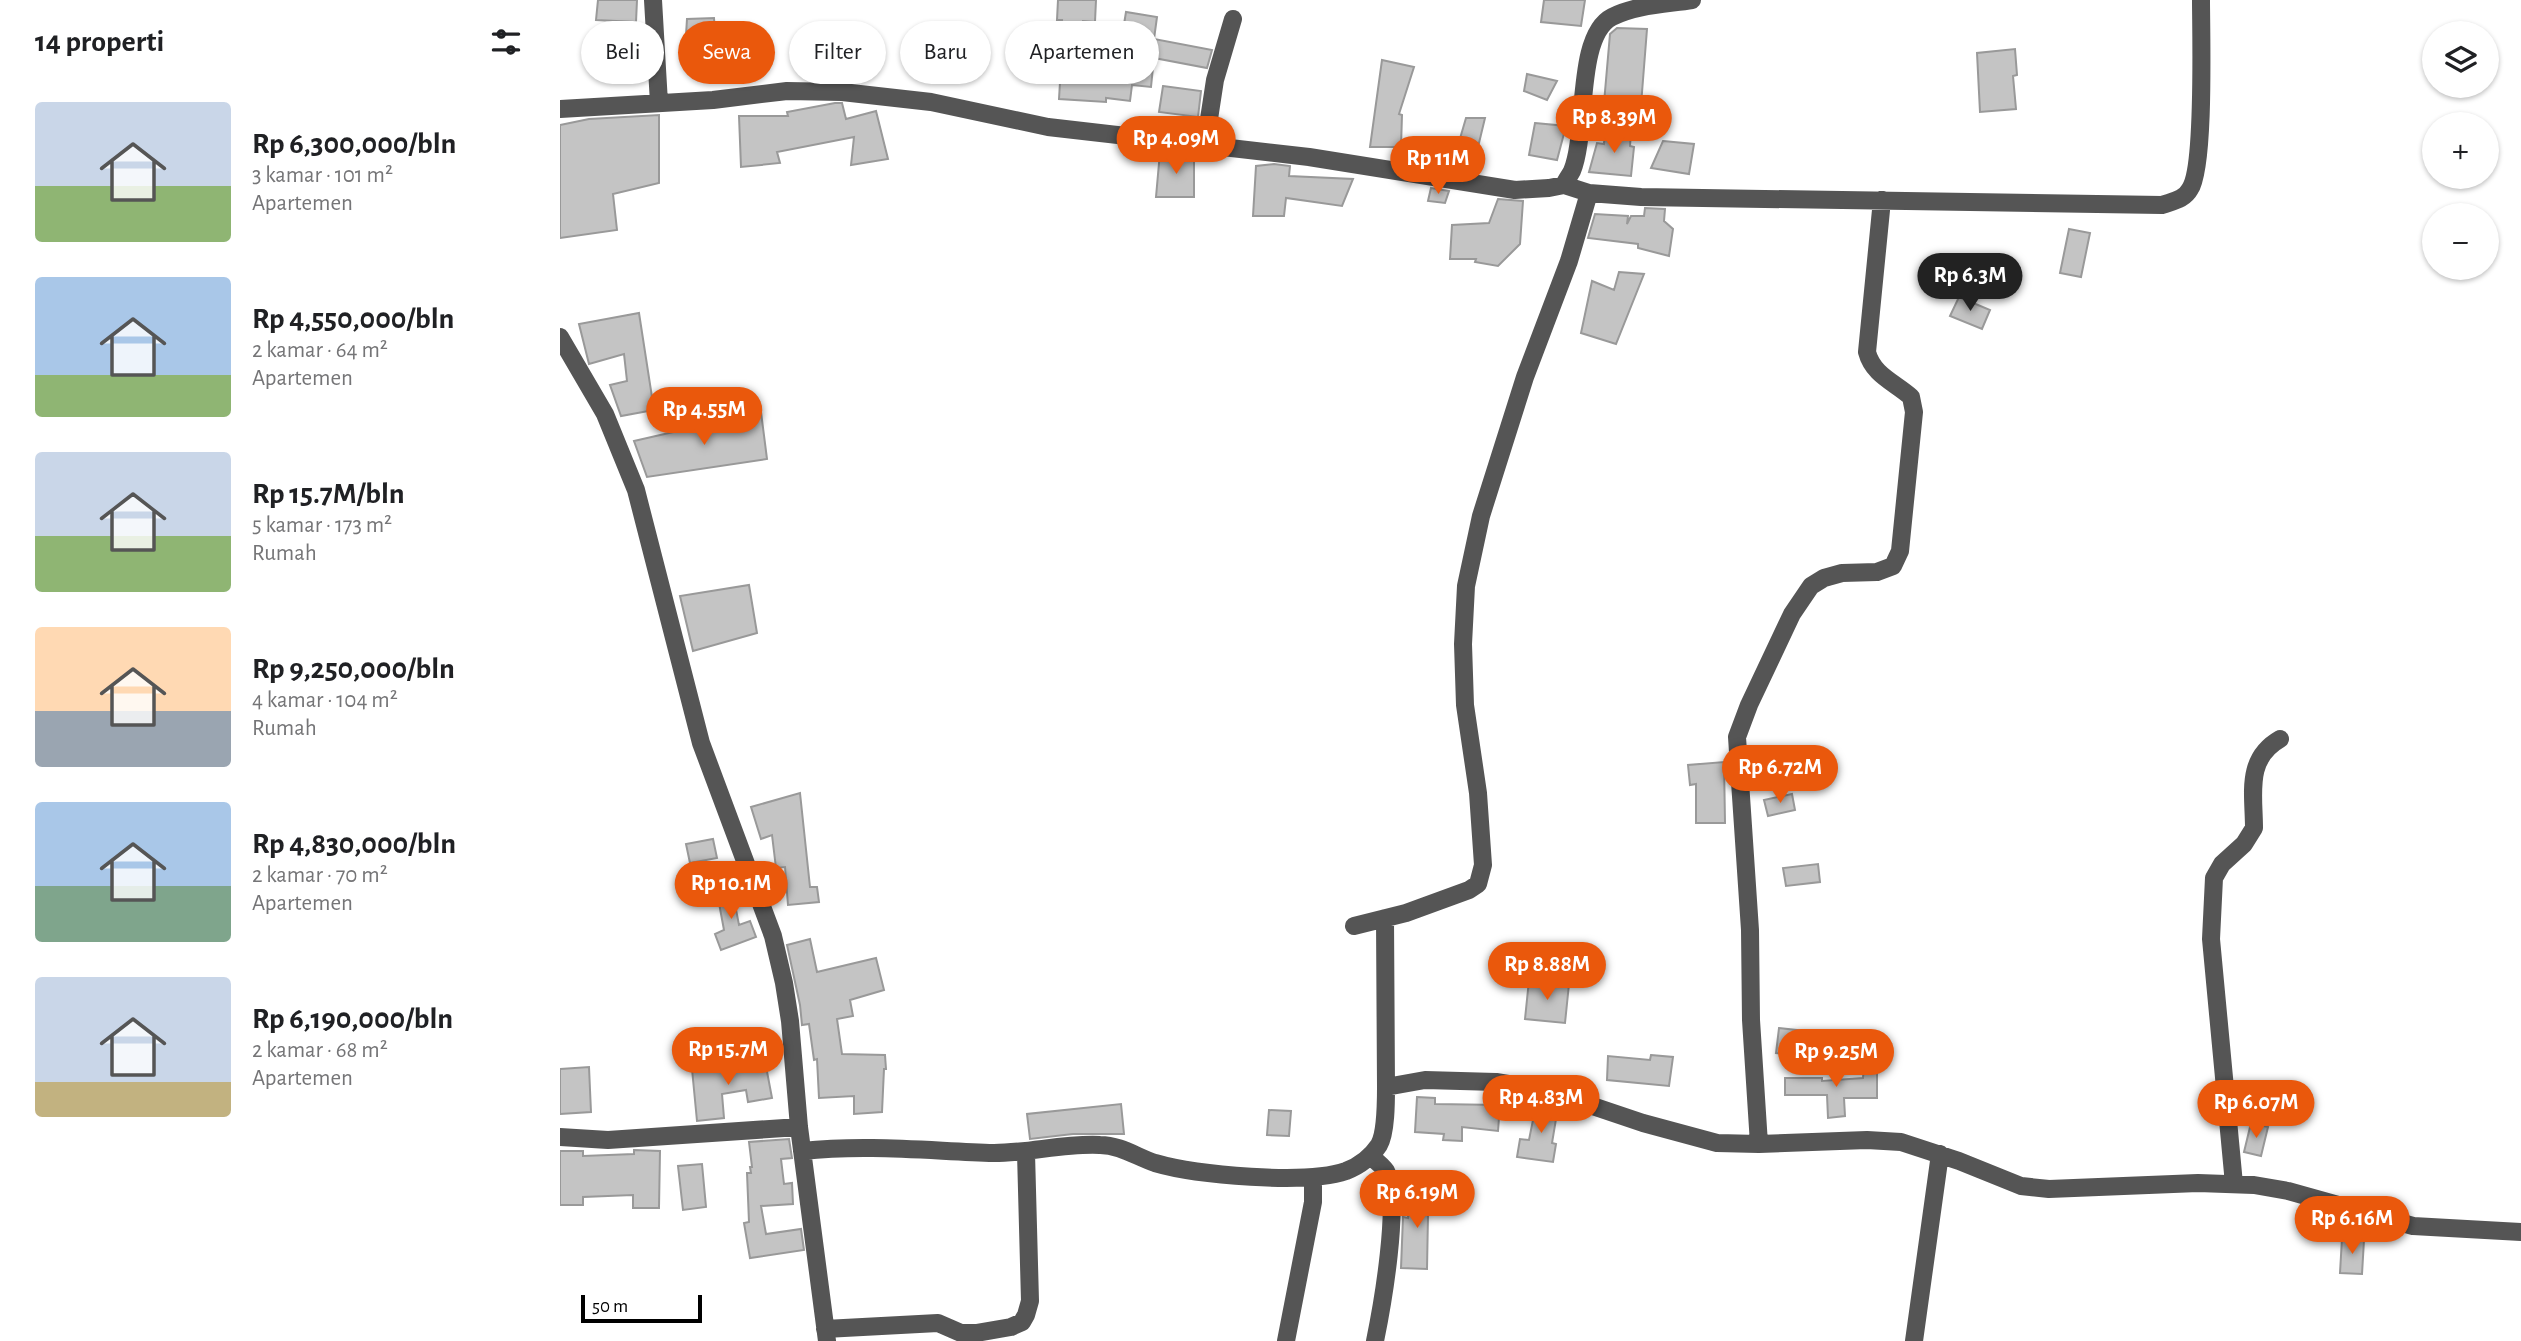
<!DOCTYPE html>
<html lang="id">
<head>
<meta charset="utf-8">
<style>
	body { margin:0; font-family:"Alegreya Sans",sans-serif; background:#f2f2f2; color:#202124; height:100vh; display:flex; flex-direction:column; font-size:26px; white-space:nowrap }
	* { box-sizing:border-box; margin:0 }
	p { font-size:23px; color:#757577 }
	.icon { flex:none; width:38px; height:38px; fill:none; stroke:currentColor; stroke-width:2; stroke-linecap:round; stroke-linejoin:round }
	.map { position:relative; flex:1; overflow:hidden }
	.side { display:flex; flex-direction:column; background:#fff; width:560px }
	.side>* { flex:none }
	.top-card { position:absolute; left:21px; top:21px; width:665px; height:63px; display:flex; gap:14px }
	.buttons { position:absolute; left:1862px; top:21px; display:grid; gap:14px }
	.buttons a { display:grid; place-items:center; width:77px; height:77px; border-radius:50%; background:#fff; box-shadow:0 2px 5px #0004; font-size:35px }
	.scale { position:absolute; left:21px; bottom:18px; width:121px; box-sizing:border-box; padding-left:7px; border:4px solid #000; border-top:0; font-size:19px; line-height:24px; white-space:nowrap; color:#000; -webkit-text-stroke:5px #fff; paint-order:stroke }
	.price { position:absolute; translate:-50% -60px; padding:0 16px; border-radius:24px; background:#ea580c; color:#fff; font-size:23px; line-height:46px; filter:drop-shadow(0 2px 4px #0008) }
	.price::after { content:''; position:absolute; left:50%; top:42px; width:21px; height:16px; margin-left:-10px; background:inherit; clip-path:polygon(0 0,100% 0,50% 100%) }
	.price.selected { background:#222; color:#fff }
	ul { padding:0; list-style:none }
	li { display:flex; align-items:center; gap:21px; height:175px; padding:0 35px }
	li span { display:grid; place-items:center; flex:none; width:196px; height:140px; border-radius:7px; color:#555 }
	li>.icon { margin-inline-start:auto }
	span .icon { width:84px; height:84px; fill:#fffc; stroke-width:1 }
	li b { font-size:30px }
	h2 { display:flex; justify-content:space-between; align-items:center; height:84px; padding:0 35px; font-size:30px }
	.tag { padding:0 24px; border-radius:32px; background:#fff; box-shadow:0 2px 5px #0004; font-size:24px; line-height:63px }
	.tag.selected { background:#ea580c; color:#fff }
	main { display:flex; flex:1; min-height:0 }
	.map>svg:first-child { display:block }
</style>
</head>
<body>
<main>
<section class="side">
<h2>14 properti<svg class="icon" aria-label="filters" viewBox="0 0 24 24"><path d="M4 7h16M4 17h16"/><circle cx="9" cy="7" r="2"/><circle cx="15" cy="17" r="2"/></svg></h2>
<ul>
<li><span style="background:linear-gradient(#c9d6e8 60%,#8fb573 0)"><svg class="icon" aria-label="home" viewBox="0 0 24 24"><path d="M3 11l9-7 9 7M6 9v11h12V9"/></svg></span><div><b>Rp 6,300,000/bln</b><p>3 kamar · 101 m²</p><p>Apartemen</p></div></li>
<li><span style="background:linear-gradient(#a9c7e8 70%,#8fb573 0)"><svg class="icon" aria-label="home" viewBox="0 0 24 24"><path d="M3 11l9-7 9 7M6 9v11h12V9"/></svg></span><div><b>Rp 4,550,000/bln</b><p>2 kamar · 64 m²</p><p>Apartemen</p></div></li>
<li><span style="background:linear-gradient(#c9d6e8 60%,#8fb573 0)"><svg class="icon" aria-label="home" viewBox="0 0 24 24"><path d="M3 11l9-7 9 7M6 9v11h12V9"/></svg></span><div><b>Rp 15.7M/bln</b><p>5 kamar · 173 m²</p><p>Rumah</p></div></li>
<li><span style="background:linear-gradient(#ffd9b3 60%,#9aa5b1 0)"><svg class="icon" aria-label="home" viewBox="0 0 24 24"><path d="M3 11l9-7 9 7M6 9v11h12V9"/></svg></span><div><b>Rp 9,250,000/bln</b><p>4 kamar · 104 m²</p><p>Rumah</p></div></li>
<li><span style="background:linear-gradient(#a9c7e8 60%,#7fa58c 0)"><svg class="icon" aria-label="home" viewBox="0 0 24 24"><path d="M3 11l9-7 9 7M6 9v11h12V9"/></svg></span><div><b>Rp 4,830,000/bln</b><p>2 kamar · 70 m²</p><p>Apartemen</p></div></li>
<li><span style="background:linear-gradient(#c9d6e8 75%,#c2b280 0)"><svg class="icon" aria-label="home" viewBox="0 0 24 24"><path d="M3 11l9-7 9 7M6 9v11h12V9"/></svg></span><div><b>Rp 6,190,000/bln</b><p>2 kamar · 68 m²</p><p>Apartemen</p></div></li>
</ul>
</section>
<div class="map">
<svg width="1961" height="1341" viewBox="0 0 1961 1341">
	<rect width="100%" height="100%" fill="#fff"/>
	<path fill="#c4c4c4" stroke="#999" stroke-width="2" d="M38,0H77L76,22L36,20Z
		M498,0H536L535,22L523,21L519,58L555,60L556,54L559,55L566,12L597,17L594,39L652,50L647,68L594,58L591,87L572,85L570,101L546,98V102L499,99L501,65H497L502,20H497Z
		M984,0H1025L1021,26L981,22Z
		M154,18L157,60L125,51L127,19Z
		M1057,28L1087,29L1081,105H1073L1071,132L1045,122L1047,103H1044L1050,34Z
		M1455,49L1457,75L1453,76L1456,109L1420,112L1417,53Z
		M822,60L854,67L839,114L842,115L841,147H810Z
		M967,74L997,81L987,100L964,91Z
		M603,86L641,91L638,117L599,112Z
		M275,103H282L286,119L316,111L328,159L291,165L294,137L217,152L220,163L181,167L179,116H228L227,112Z
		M99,115V183L53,194L57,230L0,238V125L29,119Z
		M906,118H925L919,143L899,142Z
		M975,123L1006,126L997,160L969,155Z
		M1045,130L1071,133L1070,146L1074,147L1071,176L1029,172L1037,143L1044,144Z
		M1103,141L1134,144L1129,174L1091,168Z
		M600,152L634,155V197H596Z
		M714,164L730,166L729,176L793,179L782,206L726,198L724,216H693L696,166Z
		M871,188L889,191L885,203L868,201Z
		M938,199L963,201L960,244L938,266L915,262L916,259H890L892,225L929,223Z
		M1085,208L1105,209L1104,221L1113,229L1109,256L1078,248V244L1028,238L1035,214L1068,216L1067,224L1071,216H1084Z
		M1509,229L1530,233L1521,277L1500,273Z
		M1059,272L1084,274L1056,344L1021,333L1032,281L1054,290Z
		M1399,297L1430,310L1422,329L1390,316Z
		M79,313L94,410L61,416L50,385L67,381L64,354L29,364L19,324Z
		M201,412L207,459L87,477L74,441Z
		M189,585L197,633L133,651L120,596Z
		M1164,762L1165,823H1136V784L1130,785L1128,765Z
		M240,793L250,887H257L259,902L228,905L225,867L216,868L212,835L201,839L191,807Z
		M1232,794L1235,810L1208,816L1204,800Z
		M153,839L157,858L130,863L126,844Z
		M1258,864L1260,882L1226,886L1223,868Z
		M171,884L179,925L190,921L196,937L161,950L155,934L164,930L156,887Z
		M250,939L257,972L316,958L324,990L290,1000L293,1016L277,1019L282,1054L325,1055L326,1069H324L322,1112L294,1114V1096L259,1098L257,1059L254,1060L249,1024L242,1025L240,1005L227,945Z
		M969,980L1009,984L1005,1023L965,1019Z
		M1219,1028L1245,1031L1242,1056L1216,1053Z
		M1091,1055L1113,1057L1109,1086L1047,1080L1048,1056L1090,1060Z
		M205,1061L212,1098L188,1102L186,1090L162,1094L164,1118L137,1121L132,1069L159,1066V1069Z
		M1304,1065H1317V1098H1284L1285,1116L1268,1118L1267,1095H1225V1078H1262V1081L1303,1078Z
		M29,1067L31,1112L0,1114V1069Z
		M857,1097L875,1098V1104L940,1105L938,1131L902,1127V1141L883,1140L884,1134L855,1132Z
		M977,1100L998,1107L992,1143L996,1144L993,1162L957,1157L960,1139L969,1140Z
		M561,1104L564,1134H513L470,1139L467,1114Z
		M709,1110L731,1111L729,1136L707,1135Z
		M1691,1123L1708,1127L1701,1156L1684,1152Z
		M229,1139L232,1158L221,1159L224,1184L232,1183L233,1204L201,1206L206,1234L241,1229L244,1250L190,1258L184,1223L189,1222L187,1173H191L190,1167H192L189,1142Z
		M74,1150L100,1151L99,1208H73V1195L23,1197V1205H0V1151H23V1156L74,1154Z
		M142,1164L146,1207L123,1210L118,1166Z
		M849,1191L875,1192L874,1215H868L867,1269L841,1268L843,1217L848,1218Z
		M1782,1238L1804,1240L1802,1274L1780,1273Z"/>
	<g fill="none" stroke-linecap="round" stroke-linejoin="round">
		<path stroke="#555" stroke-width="18" d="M93,0L99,103
			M0,109L153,100L227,91L282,92L371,102L488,127L749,157L955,190L989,188L1004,185C1006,180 1010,175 1012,171C1028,133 1015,36 1052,17C1075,5 1107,4 1132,0
			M645,145L655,80L673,19
			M1029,193L1081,197L1602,205C1613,201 1624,200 1630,189C1645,167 1641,34 1641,0
			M0,337L45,414L76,490L141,743L213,936L224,983L230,1021L239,1127L267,1341
			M825,918L826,1087
			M794,926L846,913L909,890L918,884L923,865L918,793L905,705L903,644L906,586L921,516L965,377L1009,261L1029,193L1004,185
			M0,1137L48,1140L239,1127
			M1199,1144L1191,1020L1190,930L1177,737L1189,705L1232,614L1251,586L1264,578L1282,573L1317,572L1333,566L1340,551L1354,412L1351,397C1334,382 1313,375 1307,352L1322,200
			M242,1151C307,1144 369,1151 434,1153C469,1153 506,1143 540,1145C560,1145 577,1157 595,1163C636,1175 746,1185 786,1171C799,1166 811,1157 819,1145C826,1133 826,1102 826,1087L865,1080L936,1082L985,1090L1083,1123L1157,1143L1199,1144L1307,1140L1341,1142L1399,1161L1461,1186L1489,1189L1638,1183L1694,1185L1728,1191L1853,1226L1961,1232
			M810,1156C815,1160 822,1165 826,1171C841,1201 822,1307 815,1341
			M1674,1184L1651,939L1654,878L1662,864L1684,844L1694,828C1694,794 1685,759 1720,739
			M265,1329L378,1323L401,1333H416L451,1327L462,1322L466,1315L470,1301L466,1153
			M726,1341L753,1202V1177
			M1354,1341L1380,1154"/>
	</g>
</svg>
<div class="buttons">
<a><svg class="icon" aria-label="layers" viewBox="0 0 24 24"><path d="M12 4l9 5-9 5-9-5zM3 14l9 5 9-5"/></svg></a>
<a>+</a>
<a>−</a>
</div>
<div class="scale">50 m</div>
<b class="price" style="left:1054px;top:155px">Rp 8.39M</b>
<b class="price" style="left:616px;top:176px">Rp 4.09M</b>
<b class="price" style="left:878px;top:196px">Rp 11M</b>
<b class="price selected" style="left:1410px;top:313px">Rp 6.3M</b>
<b class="price" style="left:144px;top:447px">Rp 4.55M</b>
<b class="price" style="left:1220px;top:805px">Rp 6.72M</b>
<b class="price" style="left:171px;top:921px">Rp 10.1M</b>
<b class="price" style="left:987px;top:1002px">Rp 8.88M</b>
<b class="price" style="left:168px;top:1087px">Rp 15.7M</b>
<b class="price" style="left:1276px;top:1089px">Rp 9.25M</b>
<b class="price" style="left:981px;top:1135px">Rp 4.83M</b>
<b class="price" style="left:1696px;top:1140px">Rp 6.07M</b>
<b class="price" style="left:857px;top:1230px">Rp 6.19M</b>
<b class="price" style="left:1792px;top:1256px">Rp 6.16M</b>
<div class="top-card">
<a class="tag">Beli</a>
<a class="tag selected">Sewa</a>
<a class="tag">Filter</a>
<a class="tag">Baru</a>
<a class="tag">Apartemen</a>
</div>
</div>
</main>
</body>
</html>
